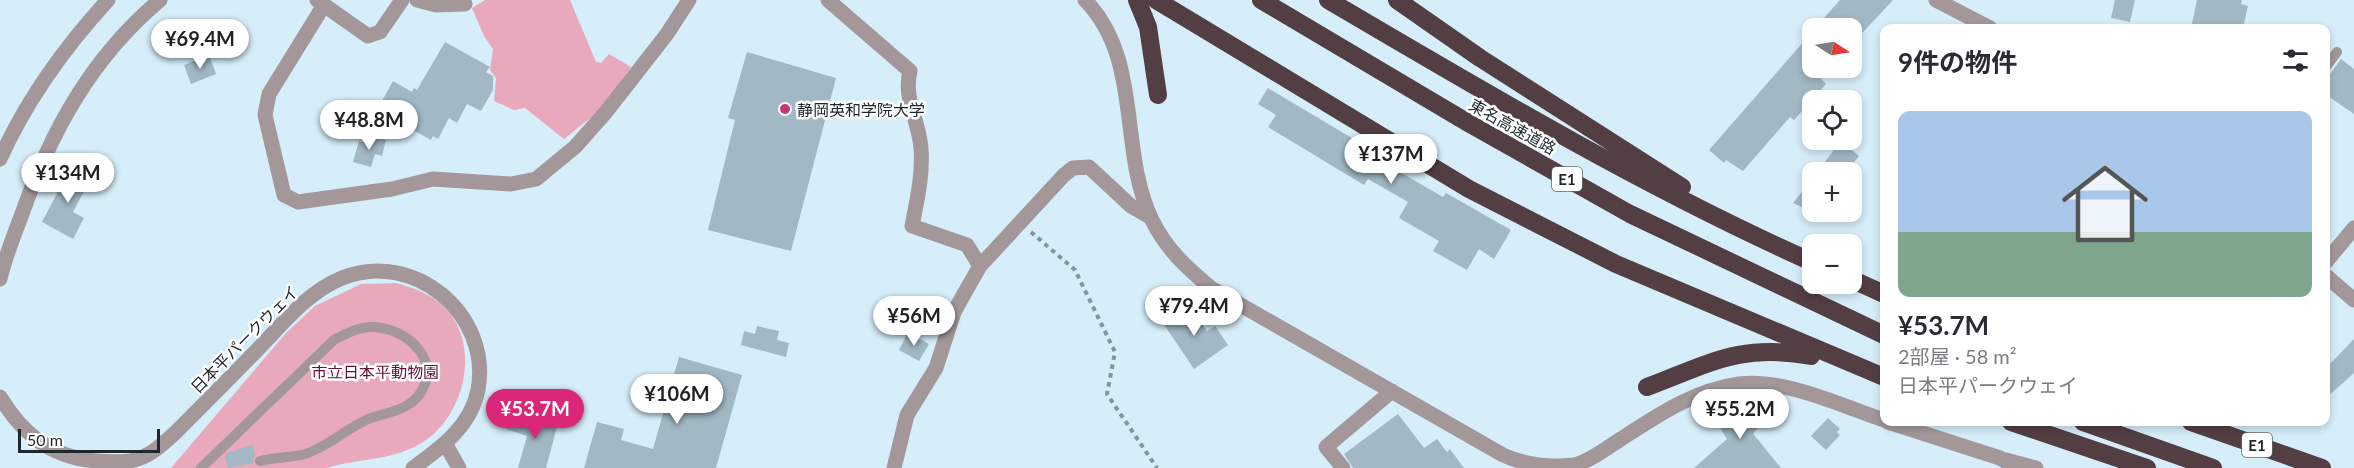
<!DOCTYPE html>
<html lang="ja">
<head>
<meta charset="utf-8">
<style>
	body { margin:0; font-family:Lato,"Noto Sans JP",sans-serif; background:#f7f7f7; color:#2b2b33; height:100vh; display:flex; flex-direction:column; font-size:22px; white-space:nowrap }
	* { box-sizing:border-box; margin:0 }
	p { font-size:20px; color:#7c7c81 }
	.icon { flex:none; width:33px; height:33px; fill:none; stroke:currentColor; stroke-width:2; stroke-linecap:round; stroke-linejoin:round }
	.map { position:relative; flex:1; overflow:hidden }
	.details { position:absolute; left:1880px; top:24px; width:450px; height:402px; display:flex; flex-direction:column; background:#fff; border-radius:12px; box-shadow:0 3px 9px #0003 }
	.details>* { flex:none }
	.needle { width:39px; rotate:102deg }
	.fabs { position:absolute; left:1802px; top:18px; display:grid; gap:12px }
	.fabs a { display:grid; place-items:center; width:60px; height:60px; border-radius:12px; background:#fff; box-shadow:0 3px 9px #0003; font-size:30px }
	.scale { position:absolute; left:18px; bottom:15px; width:142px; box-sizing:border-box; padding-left:6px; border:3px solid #1e272b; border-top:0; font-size:16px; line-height:21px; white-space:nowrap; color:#1e272b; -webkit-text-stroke:4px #fff; paint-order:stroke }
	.price { position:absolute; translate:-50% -51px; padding:0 14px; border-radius:21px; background:#fff; color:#222; font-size:20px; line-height:39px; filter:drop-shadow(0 2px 3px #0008) }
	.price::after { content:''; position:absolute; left:50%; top:36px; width:18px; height:14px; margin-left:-9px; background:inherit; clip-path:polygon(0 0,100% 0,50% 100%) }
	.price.on { background:#db2777; color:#fff }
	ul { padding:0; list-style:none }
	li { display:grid; align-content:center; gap:12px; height:318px; padding:0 18px }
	li span { display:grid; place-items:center; height:186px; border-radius:12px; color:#555 }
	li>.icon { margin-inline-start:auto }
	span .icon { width:108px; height:108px; fill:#fffc; stroke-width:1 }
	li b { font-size:26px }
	h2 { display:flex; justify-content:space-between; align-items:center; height:72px; padding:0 18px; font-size:26px }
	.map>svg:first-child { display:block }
</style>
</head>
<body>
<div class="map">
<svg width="2354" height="468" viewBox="0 0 2354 468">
	<rect width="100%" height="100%" fill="#d6eefa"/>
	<path fill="#e9a9bc" d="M485,0H570L596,62L601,63L609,54L631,67L603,108L564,139L525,108L514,110L494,101L496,78L490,70L493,49L484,36L472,8Z
		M396,283C414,288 431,294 444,307C482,344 465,416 423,442C394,461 358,458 327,468H171L286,333L315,306L361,284Z"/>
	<path fill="#a2b9c5" d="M1840,0H1893L1851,45V28H1815Z
		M2115,0H2135L2130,22L2111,18Z
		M2197,0H2242L2241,4L2248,6L2243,28H2191Z
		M1812,32V68H1831L1821,79L1826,84L1794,120L1790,117L1743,171L1726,160L1724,163L1709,150Z
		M445,42L490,67L486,72L493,76V90L481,111L467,104L457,123L449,118L438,139L433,136L431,140L377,110L393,81L412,92L414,88L417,90Z
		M747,52L836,78L791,251L708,230L735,120L728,118Z
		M209,55L216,74L191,84L184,65Z
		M2341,59L2354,69V114L2325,94V81Z
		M1268,88L1382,156L1379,160L1443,197L1446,193L1511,230L1494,259L1479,249L1467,270L1433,251L1439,241L1399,218L1408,202L1368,179L1364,185L1268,127L1276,115L1258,104Z
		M368,135L386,140L382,156L375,154L371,167L353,162L359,141L366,143Z
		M1841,141L1859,156L1846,172H1817Z
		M71,167L91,178L73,212L84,218L73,239L42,222Z
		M1812,179V212L1793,203Z
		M1189,305L1207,331L1215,326L1228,345L1194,369L1163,323Z
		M757,326L779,331L777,340L789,343L786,357L741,345L744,331L755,334Z
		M908,332L929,344L919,361L899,350Z
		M2354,339V373L2325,399V369Z
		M679,357L742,375L716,468H584L597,422L624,429L621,440L653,449Z
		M1759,399L1773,413L1754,432V435L1781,468H1694L1727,439L1711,413L1731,401L1741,419Z
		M1398,414L1424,448L1437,439L1447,452L1450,449L1464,468H1353L1344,454Z
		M510,415L531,422L532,415L558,423L546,468H518L527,436L506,429Z
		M1828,418L1840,429L1837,432L1840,435L1826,450L1811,436Z
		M252,445L255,455L253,463L228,468L225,456L227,453Z"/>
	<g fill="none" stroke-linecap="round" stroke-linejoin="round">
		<path stroke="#83949c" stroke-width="4" stroke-dasharray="4.5 4.5" stroke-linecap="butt" d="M1031,232L1075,270L1115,352L1107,394L1157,468"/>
		<path stroke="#a3979a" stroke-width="10" d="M2325,68L2337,52
			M201,468L335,339C348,333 360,326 374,327C409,329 443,362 419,395C406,412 384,412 366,420C345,430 327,447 305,454C291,458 274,457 260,461"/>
		<path stroke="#a3979a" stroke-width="15" d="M317,0L368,36L380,32L402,0
			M417,0L436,5L465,4
			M828,0L910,71C903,98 919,121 921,148C923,175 917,200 912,226L967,245L980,266
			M1085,0C1143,59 1118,150 1152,220C1166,249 1187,268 1211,288L1503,455C1525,465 1549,468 1574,465C1591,461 1606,448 1621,439C1658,415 1695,390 1739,384C1784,378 1842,406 1884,420
			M1936,0L1990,28
			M324,5L269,94L265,115L284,195L298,202L392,189L433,179L511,184L536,179L575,147L606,112L667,34L689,0
			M0,159C27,99 64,48 108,0
			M2325,263L2354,228
			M2325,275L2354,300
			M1888,422L2000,458L2016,468
			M446,445L459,468
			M2006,460L2036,468
			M894,468L907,415L936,368L954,312L964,294L980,266L1064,175L1073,168L1089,167L1131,206L1150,217
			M1343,468L1326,447L1392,391"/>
		<path stroke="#a3979a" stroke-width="15" d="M0,279C5,257 14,235 22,214C51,131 92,57 160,0
			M0,397C23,435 51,457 96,461C110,462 126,463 138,459C153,454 165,442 176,432C204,404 232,376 259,348C284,322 308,292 342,278C413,249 492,314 478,390C471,426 441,448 413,468"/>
		<path stroke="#533e44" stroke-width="18" d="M1137,0L1148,27L1158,95
			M1156,0L1469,189L1616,264L1884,377
			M1261,0L1470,124L1630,214L1884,335
			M1328,0C1486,93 1644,187 1812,262
			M1397,0L1480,58L1682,187
			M1851,279L1884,294
			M1647,387C1711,363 1740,343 1811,356
			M2011,422L2147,468
			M2083,422L2213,468
			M2191,422L2322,468"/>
	</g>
	<circle fill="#c23872" stroke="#fff" stroke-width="2" cx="785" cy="109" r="6"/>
	<g text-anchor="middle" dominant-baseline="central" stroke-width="5" stroke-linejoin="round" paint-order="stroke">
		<g fill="#fff" stroke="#62686b" stroke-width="1.5">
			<rect x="1552" y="167" width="30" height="24" rx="4.5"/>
			<rect x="2242" y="433" width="30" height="24" rx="4.5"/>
		</g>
		<g font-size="15" font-weight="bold" fill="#1e272b">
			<text x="1567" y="179">E1</text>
			<text x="2257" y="445">E1</text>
		</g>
		<g font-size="16" fill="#1e272b" stroke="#fff" text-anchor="start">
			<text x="797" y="109">静岡英和学院大学</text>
		</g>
		<g font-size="16" fill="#1e272b" stroke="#fff">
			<text transform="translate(1513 126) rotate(29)">東名高速道路</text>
			<text transform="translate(244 339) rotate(-45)">日本平パークウェイ</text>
		</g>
		<g font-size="16" fill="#651036" stroke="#fff">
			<text x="375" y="371">市立日本平動物園</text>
		</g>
	</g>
</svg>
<div class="fabs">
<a><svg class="needle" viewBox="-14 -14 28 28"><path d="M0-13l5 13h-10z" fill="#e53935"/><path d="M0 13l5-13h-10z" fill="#7c7c81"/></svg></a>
<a><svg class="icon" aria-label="locate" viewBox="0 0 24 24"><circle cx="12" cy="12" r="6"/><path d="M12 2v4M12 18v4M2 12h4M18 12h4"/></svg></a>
<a>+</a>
<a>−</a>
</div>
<div class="scale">50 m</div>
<b class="price" style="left:200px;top:70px">¥69.4M</b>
<b class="price" style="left:369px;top:151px">¥48.8M</b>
<b class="price" style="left:1391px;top:185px">¥137M</b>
<b class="price" style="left:68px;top:204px">¥134M</b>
<b class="price" style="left:1194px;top:337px">¥79.4M</b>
<b class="price" style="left:914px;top:347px">¥56M</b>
<b class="price" style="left:677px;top:425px">¥106M</b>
<b class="price on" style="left:535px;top:440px">¥53.7M</b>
<b class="price" style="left:1740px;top:440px">¥55.2M</b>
<section class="details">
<h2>9件の物件<svg class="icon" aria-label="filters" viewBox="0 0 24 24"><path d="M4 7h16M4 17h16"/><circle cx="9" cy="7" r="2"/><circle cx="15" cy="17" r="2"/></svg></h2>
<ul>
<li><span style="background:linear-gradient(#a9c7e8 65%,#7fa58c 0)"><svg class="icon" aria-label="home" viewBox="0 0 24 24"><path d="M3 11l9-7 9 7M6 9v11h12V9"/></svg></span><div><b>¥53.7M</b><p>2部屋 · 58 m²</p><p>日本平パークウェイ</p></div></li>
</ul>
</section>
</div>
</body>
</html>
